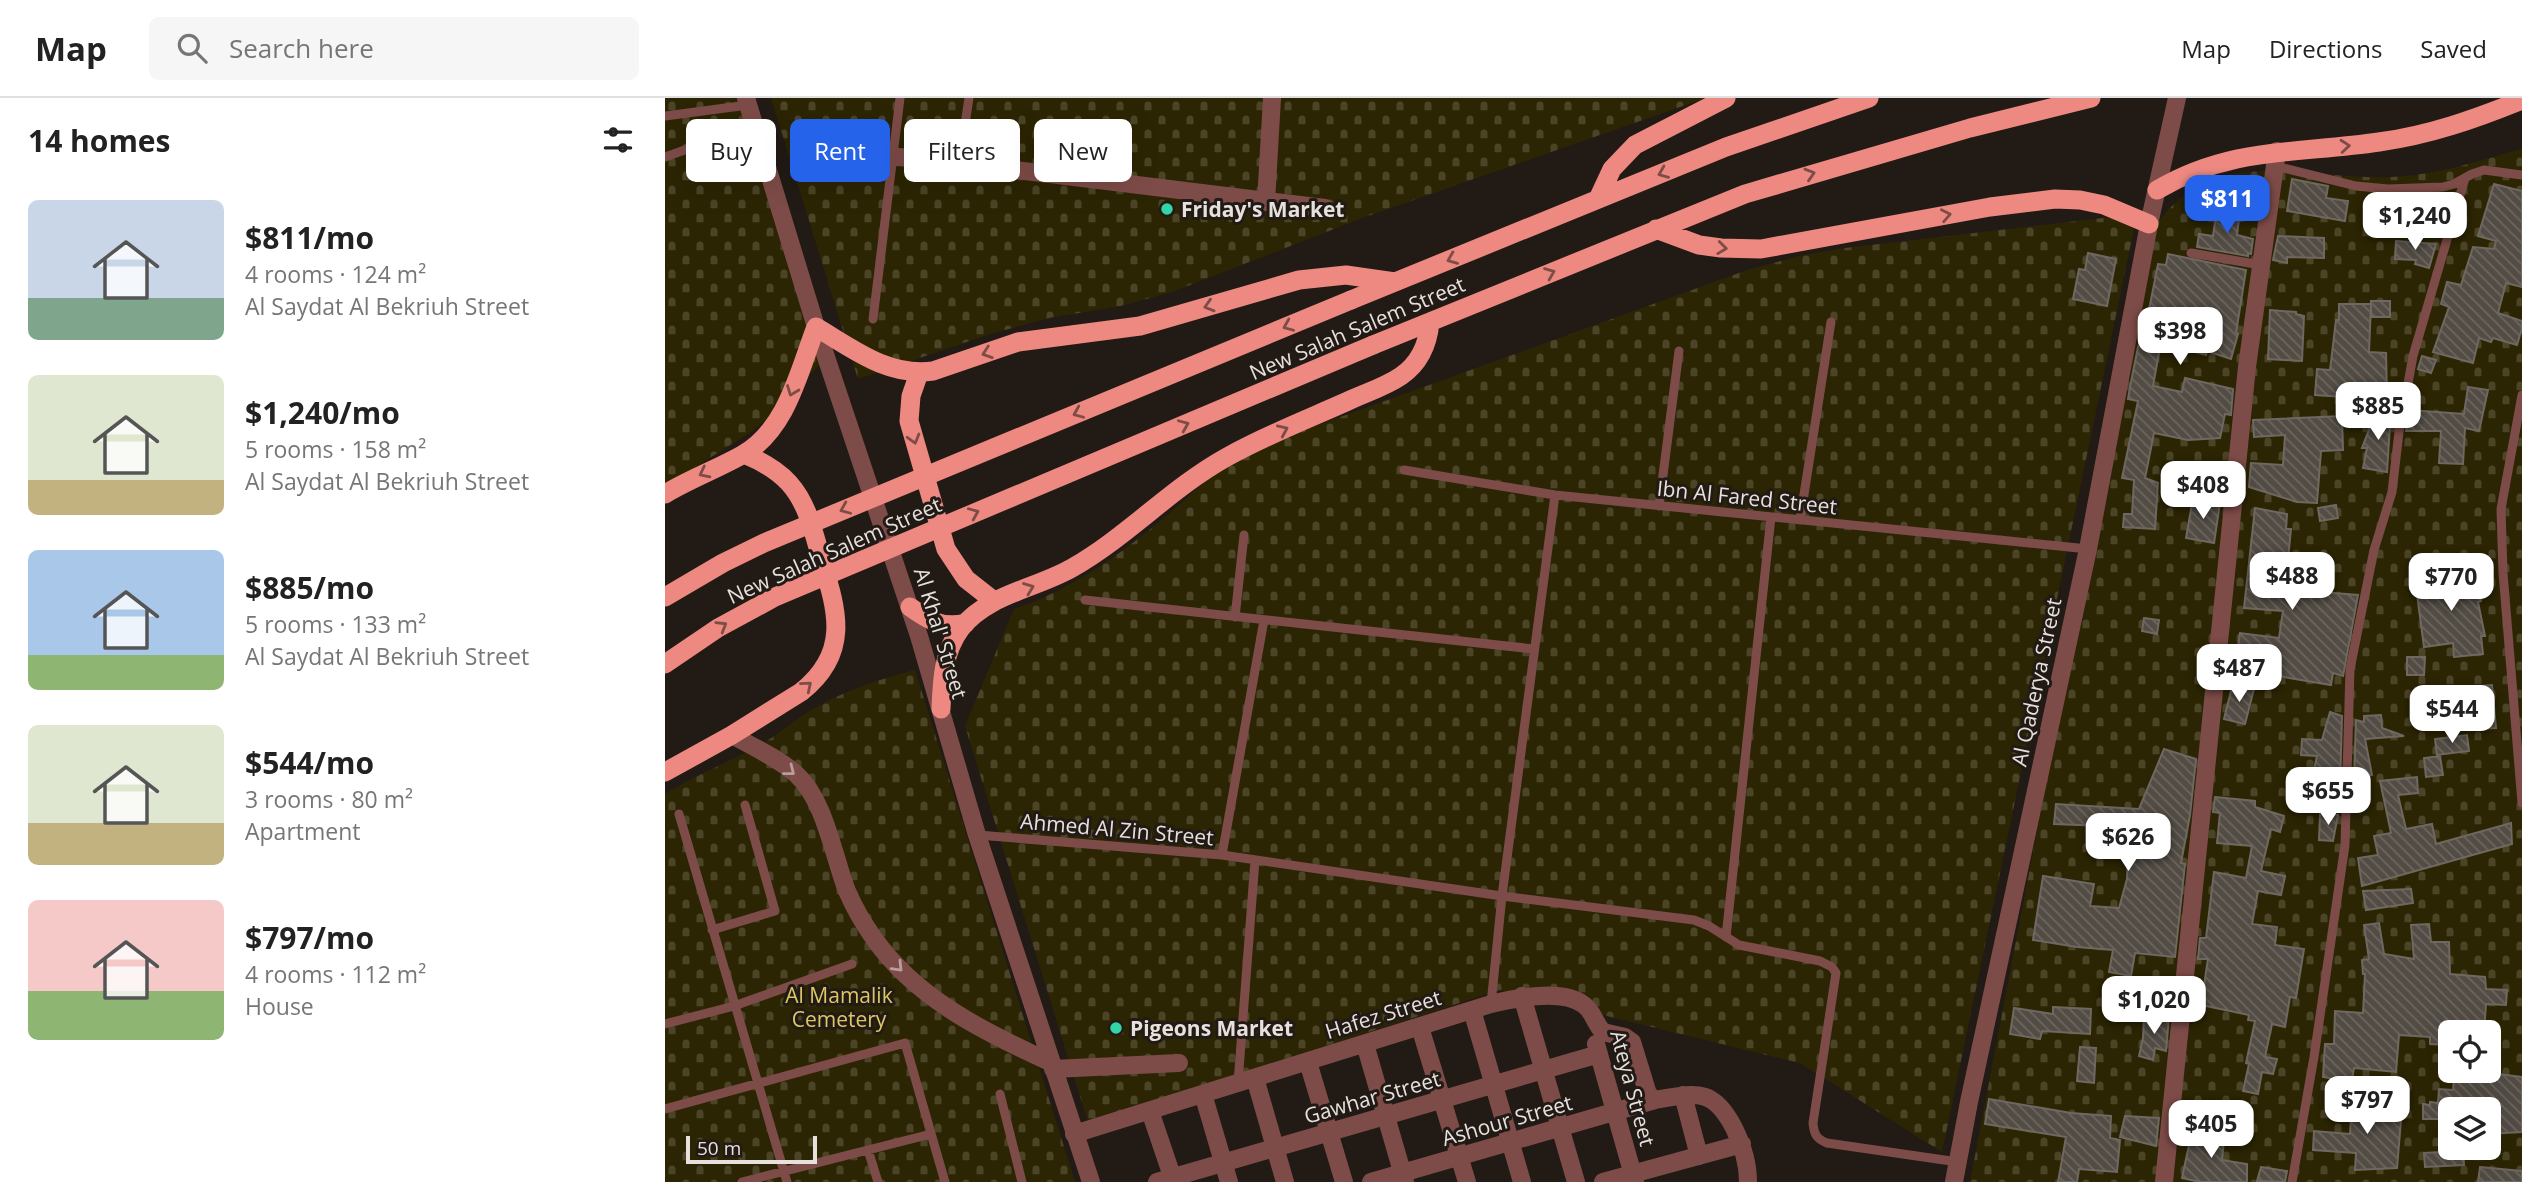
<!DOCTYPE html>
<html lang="en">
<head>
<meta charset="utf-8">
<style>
	body { margin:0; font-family:"Open Sans",sans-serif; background:#f6f6f6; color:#222; height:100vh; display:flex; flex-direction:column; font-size:26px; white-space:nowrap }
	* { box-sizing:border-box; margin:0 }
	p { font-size:23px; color:#767676 }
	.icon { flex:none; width:38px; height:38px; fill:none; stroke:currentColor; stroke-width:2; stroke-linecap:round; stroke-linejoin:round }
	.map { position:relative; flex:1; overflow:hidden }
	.sheet { display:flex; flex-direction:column; background:#fff; width:665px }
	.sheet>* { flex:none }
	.guide { position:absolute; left:21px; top:21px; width:665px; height:63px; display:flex; gap:14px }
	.buttons { position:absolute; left:1773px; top:922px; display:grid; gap:14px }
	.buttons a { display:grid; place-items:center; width:63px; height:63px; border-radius:10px; background:#fff; box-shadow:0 7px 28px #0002; font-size:35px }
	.scale { position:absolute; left:21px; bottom:18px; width:131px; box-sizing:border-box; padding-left:7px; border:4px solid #e7e1de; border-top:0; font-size:19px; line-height:24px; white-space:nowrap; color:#e7e1de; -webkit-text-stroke:5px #221a15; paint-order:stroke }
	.price { position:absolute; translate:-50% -60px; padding:0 16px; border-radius:14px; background:#fff; color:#222; font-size:23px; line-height:46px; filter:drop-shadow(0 2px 4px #0008) }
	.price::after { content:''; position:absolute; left:50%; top:42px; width:21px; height:16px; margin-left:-10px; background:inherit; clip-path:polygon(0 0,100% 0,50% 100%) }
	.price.on { background:#2563eb; color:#fff }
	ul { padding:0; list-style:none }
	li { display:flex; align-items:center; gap:21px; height:175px; padding:0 28px }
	li span { display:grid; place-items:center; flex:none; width:196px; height:140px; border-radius:10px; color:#555 }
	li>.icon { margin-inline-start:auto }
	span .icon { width:84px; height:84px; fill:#fffc; stroke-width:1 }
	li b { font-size:30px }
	h2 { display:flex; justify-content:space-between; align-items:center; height:84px; padding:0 28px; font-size:30px }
	.tag { padding:0 24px; border-radius:10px; background:#fff; box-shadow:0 7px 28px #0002; font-size:24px; line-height:63px }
	.tag.on { background:#2563eb; color:#fff }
	header { display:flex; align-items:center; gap:42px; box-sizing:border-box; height:98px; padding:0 35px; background:#fff; border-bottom:2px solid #e0e0e0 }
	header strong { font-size:33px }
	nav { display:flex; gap:38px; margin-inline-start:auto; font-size:24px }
	.search { width:490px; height:63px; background:#f6f6f6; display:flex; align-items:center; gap:18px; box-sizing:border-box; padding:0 24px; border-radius:10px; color:#767676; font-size:26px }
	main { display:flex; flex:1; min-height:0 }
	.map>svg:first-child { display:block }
</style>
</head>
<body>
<header>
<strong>Map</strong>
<div class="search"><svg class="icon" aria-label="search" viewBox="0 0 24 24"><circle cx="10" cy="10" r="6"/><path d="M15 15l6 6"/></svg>Search here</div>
<nav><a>Map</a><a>Directions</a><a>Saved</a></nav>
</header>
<main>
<section class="sheet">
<h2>14 homes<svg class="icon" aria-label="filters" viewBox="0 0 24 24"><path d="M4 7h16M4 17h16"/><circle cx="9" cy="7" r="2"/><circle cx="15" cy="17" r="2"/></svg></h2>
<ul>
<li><span style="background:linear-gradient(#c9d6e8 70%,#7fa58c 0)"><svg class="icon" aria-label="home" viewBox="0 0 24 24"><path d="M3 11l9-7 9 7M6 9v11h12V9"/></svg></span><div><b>$811/mo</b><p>4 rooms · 124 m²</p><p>Al Saydat Al Bekriuh Street</p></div></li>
<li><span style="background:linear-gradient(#dfe7d0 75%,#c2b280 0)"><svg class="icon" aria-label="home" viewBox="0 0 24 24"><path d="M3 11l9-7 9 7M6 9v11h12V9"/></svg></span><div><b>$1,240/mo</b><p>5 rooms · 158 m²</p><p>Al Saydat Al Bekriuh Street</p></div></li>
<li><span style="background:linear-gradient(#a9c7e8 75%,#8fb573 0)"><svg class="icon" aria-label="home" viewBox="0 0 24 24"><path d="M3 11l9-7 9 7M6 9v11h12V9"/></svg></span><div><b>$885/mo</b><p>5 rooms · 133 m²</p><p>Al Saydat Al Bekriuh Street</p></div></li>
<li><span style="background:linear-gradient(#dfe7d0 70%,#c2b280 0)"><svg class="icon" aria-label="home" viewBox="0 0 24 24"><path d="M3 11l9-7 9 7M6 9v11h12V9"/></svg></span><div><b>$544/mo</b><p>3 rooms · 80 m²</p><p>Apartment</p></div></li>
<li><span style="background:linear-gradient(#f6c9c9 65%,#8fb573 0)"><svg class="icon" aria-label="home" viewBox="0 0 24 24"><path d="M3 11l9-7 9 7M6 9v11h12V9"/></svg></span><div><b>$797/mo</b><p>4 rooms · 112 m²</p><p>House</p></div></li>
</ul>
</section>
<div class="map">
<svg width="1857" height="1084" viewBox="0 0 1857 1084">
	<defs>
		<pattern id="cemetery-stones" width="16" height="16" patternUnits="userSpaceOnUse" patternTransform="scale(1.75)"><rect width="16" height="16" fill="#2c2503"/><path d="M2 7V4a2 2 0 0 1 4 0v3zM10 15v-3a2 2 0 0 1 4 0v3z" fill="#4b4427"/></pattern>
		<pattern id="building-back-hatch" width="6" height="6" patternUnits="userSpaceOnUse" patternTransform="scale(1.75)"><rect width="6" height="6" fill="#524c44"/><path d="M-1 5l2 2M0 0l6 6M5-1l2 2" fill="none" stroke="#6b665f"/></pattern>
	</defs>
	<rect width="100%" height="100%" fill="#221a15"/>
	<path fill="url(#cemetery-stones)" fill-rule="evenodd" d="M0,0H72L155,266L105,319L86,334L0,388Z
		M106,0H1041L700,119L507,194L456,208L384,220L325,236L193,281Z
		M1857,51V1084H1305L1486,136C1543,40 1637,83 1726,79C1772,77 1813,63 1857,51ZM1785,934H1824V973H1785ZM1785,1012H1824V1050H1785Z
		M1472,116L1277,1054L1135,965L835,892L423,1024L300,628L349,511C404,493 455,457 500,419C521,402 538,382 562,367C580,356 601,348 620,339L1085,171L1139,157L1180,150Z
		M250,572L410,1084H0V696C32,676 68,663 100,644C117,634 132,620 150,610C181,592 215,581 250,572Z"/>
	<path fill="url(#building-back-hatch)" stroke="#6f6860" stroke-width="2" d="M1627,81L1663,88L1661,100L1683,103L1680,123L1622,113Z
		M1829,86L1857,93V189L1841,185L1833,215L1857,223V230L1852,247L1828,240L1826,244L1814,240L1808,265L1768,254L1784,209L1776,206L1782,184L1796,187L1808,149L1829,151L1831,143L1813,138Z
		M1759,97L1785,105L1778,128L1752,120Z
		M1552,110L1575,113L1572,137L1588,141L1586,156L1583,155V158L1532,149L1534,136L1548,138Z
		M1613,138L1659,140V160L1622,159V165L1608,162Z
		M1731,143L1771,146L1764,170L1750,166L1751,162L1730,161Z
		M1423,155L1451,161L1442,208L1408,201L1414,171L1420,172Z
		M1503,156L1581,172L1571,235L1573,236L1566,261L1542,253L1541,257L1506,247L1505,251L1495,249L1488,288L1517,294L1520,280L1568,291L1566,317L1560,316L1555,340L1523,342L1489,335L1480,380L1493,385L1490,431L1458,429L1459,416H1467L1469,382L1457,380L1473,303L1463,301L1465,289L1473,249L1481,227L1493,166L1501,167Z
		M1706,203H1725V219H1706Z
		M1674,206H1706L1704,254L1721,255L1722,294H1707V291L1680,289L1679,299L1650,297L1652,271L1665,272L1671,222H1674Z
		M1605,212L1631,214V216L1639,218L1637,263L1603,261Z
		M1757,258L1771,262L1766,275L1753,271Z
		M1803,289L1823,292L1814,333L1800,330L1798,366L1774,365L1776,333H1741L1745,312L1799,316Z
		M1712,311H1726L1722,374L1698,370L1702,350H1697Z
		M1677,318L1678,352L1656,353L1652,405L1632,404L1584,389L1586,365L1618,367L1620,337L1589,339L1588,322Z
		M1528,400L1555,405L1549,445L1521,440Z
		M1671,407L1673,420L1655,423L1653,410Z
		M1590,410L1622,416L1621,431H1626L1622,471L1635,473L1634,482L1657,485L1656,494L1693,497L1678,578L1668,575L1666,587L1570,571L1575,535L1614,540L1618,513L1579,510Z
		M1764,471L1766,482L1815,479L1816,503L1813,504L1820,538H1816L1818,556L1789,559L1788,545L1759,549L1749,473Z
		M1479,520L1494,522L1492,536L1477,533Z
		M1742,559H1760L1759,577H1742Z
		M1568,585L1589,591L1580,626L1559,621Z
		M1827,587L1831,630L1812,631L1809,604L1778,606L1777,591Z
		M1665,614L1677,618L1675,689L1645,690L1652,658L1636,657L1637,641L1657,642Z
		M1716,617L1717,630L1739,638L1700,641L1707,677L1689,680L1691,622L1699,624V618Z
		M1802,637L1804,653L1772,657L1770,641Z
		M1499,651L1531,661L1525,717L1516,765L1520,766L1510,859L1470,855L1466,878L1444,874L1448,852L1412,849L1368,842L1378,778L1429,786L1425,808L1454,810L1462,781L1463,755L1434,744L1440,728L1389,726L1391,706L1474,711Z
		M1775,658L1778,677L1761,679L1759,660Z
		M1752,679L1753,695L1733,697L1741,731L1767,726L1771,746L1846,725L1847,746L1697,788L1693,760L1713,757L1709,738L1726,735L1715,683Z
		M1550,699L1590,703V709L1619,718L1615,734L1606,731L1596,773L1620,778L1616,797L1593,793L1587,826L1612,829L1610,847L1639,851L1631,900L1625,899L1620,929L1607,926L1600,959L1612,961L1608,976L1597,974L1593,996L1578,993L1584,966L1581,965L1590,923L1583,922L1584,917L1536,907L1543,861H1533L1535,840H1541L1549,774L1581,780L1587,748L1552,745L1555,715L1548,714Z
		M1655,716L1673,717L1668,743L1654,742Z
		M1746,791L1748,805L1701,812L1698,793Z
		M1714,825L1719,856L1749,861L1746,827L1764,826L1766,844H1784L1785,876L1820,879L1821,891L1842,892L1841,907L1821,906L1819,934L1784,932L1783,947L1765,946V939L1734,937L1731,974L1689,970L1682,1009L1665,1006L1669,981L1658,979L1660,946H1669L1670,913L1698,915L1700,876H1698L1697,862L1704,861L1699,827Z
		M1388,909L1426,911L1425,936L1377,933L1375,941L1345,936L1349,910L1388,916Z
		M1479,918L1504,919L1501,953L1490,950L1488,962L1474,958L1478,940Z
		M1415,949L1431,950L1429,985L1412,983Z
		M1810,973L1857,979V1034L1824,1036V1012L1792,1010L1785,1012V1021H1758V1006L1765,1007V1004L1773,1005L1774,991L1788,992L1789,982L1808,983Z
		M1687,1000L1737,1010L1732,1070L1690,1072L1691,1055L1648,1052L1649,1033L1685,1036Z
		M1324,1001L1406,1015L1446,1018L1445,1040L1455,1042L1452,1074L1414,1071L1412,1084H1393L1401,1039L1320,1026Z
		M1460,1018L1494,1020L1491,1048L1455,1039Z
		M1527,1033H1560L1557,1062L1582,1066V1084H1535L1517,1080Z
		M1776,1050H1798L1799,1067L1760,1069L1759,1055L1776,1054Z
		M1596,1069L1622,1073L1620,1084L1592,1083Z
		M1815,1069L1857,1073V1084H1813Z"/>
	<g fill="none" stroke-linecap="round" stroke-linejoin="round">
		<path stroke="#7e4c48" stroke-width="9" d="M0,18L83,7
			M0,59L90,27
			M294,65L304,0
			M1610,68L1691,88L1723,91L1778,89L1789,86L1807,76L1819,72L1857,77
			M1526,155L1596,167
			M208,221L235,0
			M1857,297L1836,411L1838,475L1857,705
			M739,372L890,397L1423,451
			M994,408L1014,253
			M1135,422L1166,224
			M420,502L869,551
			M570,519L579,437
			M14,716L122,1084
			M313,737L557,757L837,798L1029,822L1044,828L1074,847L1155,863L1167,869L1171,875L1148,1025C1149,1037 1152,1041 1162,1045L1293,1064
			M557,757L599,522
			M47,832L110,813L80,707
			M1061,839L1106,419
			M826,906L837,798L890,397
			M0,926L69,908L187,866
			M573,985L590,762
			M335,996L357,1084
			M0,1011L240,945L280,1084
			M203,1052L213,1084
			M77,1084L266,1036
			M1627,1084L1649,959L1680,747L1685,571L1709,452L1727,394L1734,334L1748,258L1800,80"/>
		<path stroke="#7e4c48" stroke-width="18" d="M857,898L911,1084
			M807,912L857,1084
			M755,929L802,1084
			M700,946L740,1084
			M931,946L970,1084
			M643,964L679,1084
			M388,971L514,965
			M590,980L620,1084
			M538,996L564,1084
			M1018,997L1034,1058
			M485,1013L509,1084
			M409,1036L826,906C851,900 897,890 919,907C928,913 930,926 938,934L960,939L967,944L983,996L990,1002
			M492,1084L934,956
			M706,1084L990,1002C1031,995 1048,989 1069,1030C1078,1048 1083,1064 1083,1084
			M938,1084L1077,1046
			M1499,1084L1582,269L1612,53"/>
		<path stroke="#7e4c48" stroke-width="18" d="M81,0L151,229L254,538L312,737L426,1084
			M154,51L294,65L660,110
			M601,104L607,0
			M67,637C88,649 113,660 131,676C160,702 168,757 182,793C189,809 198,825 208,839C250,900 319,934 385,964
			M1289,1084L1304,1004L1423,451L1484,126L1512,0"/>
		<path stroke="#ee8982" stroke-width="19" d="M1492,92C1567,48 1633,56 1714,44C1765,37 1810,21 1857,2
			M933,101L947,71L970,47L1061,0
			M991,131L1034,147L1056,150L1096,151L1325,109L1390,101L1415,102L1439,107L1484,126
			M686,202L1061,49L1204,0
			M708,247L1080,96L1305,30L1426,0
			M254,275L246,298L244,323L281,451L301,481L329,503
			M0,396C25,381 52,371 77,357C122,332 134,273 151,229C188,251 223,279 268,273L353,244L475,228L634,182L681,177L730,184
			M245,509C263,522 278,531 301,525
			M276,611C277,583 278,554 296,530C323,496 370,491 407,470C463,438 506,390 562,359C601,337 643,321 683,303C700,295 720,289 736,278C755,265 763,246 765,224
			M0,674L67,637L136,594C189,552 170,507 154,453C147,428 141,404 124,385C111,371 96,363 79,356"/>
		<path stroke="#ee8982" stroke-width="19" d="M0,499L58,465L99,445L686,202
			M0,566L53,530L110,499L708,247"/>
	</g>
	<defs><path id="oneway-chevron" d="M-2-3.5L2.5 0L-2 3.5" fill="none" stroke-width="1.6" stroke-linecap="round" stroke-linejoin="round" transform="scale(1.75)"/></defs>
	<g stroke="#7e4c46">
		<use href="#oneway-chevron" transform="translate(1680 48) rotate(-5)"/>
		<use href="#oneway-chevron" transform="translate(998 75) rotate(158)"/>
		<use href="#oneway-chevron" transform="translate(1145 76) rotate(-17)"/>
		<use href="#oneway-chevron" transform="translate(1281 117) rotate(-11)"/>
		<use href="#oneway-chevron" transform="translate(1057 150) rotate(7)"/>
		<use href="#oneway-chevron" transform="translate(787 161) rotate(158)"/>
		<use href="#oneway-chevron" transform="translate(885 175) rotate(-22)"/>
		<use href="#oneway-chevron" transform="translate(544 208) rotate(163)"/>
		<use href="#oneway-chevron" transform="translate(623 228) rotate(157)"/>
		<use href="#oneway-chevron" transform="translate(322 255) rotate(161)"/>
		<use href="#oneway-chevron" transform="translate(127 293) rotate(111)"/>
		<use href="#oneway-chevron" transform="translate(413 315) rotate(157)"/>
		<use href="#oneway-chevron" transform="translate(519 327) rotate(-23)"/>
		<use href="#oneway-chevron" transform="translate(618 332) rotate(-24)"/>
		<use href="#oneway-chevron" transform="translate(249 341) rotate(74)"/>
		<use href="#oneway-chevron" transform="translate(39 375) rotate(153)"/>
		<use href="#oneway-chevron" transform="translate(180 411) rotate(157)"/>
		<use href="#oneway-chevron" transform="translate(309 415) rotate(-23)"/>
		<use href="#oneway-chevron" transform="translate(364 490) rotate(-21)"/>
		<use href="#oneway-chevron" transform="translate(57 528) rotate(-31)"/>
		<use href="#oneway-chevron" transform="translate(142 588) rotate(-40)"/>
	</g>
	<g stroke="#b89e9a">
		<use href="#oneway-chevron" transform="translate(125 673) rotate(38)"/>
		<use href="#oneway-chevron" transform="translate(233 869) rotate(46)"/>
	</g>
	<g fill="#33d4a8" stroke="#221a15" stroke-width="2.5">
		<circle cx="502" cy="111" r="7"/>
		<circle cx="451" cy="930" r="7"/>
	</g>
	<g text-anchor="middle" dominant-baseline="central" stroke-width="6" stroke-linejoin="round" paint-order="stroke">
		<g font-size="21" font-weight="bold" fill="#e7e1de" stroke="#221a15" text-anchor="start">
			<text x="516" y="111">Friday's Market</text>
			<text x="465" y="930">Pigeons Market</text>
		</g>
		<g font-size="21" fill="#e7e1de" stroke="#221a15">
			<text transform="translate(692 230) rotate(-23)">New Salah Salem Street</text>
			<text transform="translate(1082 399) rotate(6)">Ibn Al Fared Street</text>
			<text transform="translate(169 452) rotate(-24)">New Salah Salem Street</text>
			<text transform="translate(276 535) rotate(73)">Al Khal' Street</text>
			<text transform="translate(1371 584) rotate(-78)">Al Qaderya Street</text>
			<text transform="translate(452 731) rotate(5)">Ahmed Al Zin Street</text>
			<text transform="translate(718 916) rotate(-17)">Hafez Street</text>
			<text transform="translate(968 990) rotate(75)">Ateya Street</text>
			<text transform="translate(707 999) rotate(-16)">Gawhar Street</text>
			<text transform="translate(842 1022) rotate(-16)">Ashour Street</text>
		</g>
		<g font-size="21" fill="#ddc764" stroke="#221a15">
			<text x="174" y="897">Al Mamalik<tspan x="174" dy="24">Cemetery</tspan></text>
		</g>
	</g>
</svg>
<div class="buttons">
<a><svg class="icon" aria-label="locate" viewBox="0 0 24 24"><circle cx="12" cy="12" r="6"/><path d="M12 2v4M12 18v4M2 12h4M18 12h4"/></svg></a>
<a><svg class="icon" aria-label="layers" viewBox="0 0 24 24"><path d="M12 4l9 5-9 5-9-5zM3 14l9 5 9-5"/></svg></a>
</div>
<div class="scale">50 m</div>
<b class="price on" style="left:1562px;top:137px">$811</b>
<b class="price" style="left:1750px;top:154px">$1,240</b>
<b class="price" style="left:1515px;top:269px">$398</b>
<b class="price" style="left:1713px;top:344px">$885</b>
<b class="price" style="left:1538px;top:423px">$408</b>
<b class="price" style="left:1627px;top:514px">$488</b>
<b class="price" style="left:1786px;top:515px">$770</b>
<b class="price" style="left:1574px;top:606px">$487</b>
<b class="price" style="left:1787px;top:647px">$544</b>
<b class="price" style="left:1663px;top:729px">$655</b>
<b class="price" style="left:1463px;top:775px">$626</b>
<b class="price" style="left:1489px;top:938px">$1,020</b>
<b class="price" style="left:1702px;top:1038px">$797</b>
<b class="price" style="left:1546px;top:1062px">$405</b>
<div class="guide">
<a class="tag">Buy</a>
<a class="tag on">Rent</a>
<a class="tag">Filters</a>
<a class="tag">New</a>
</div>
</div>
</main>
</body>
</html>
